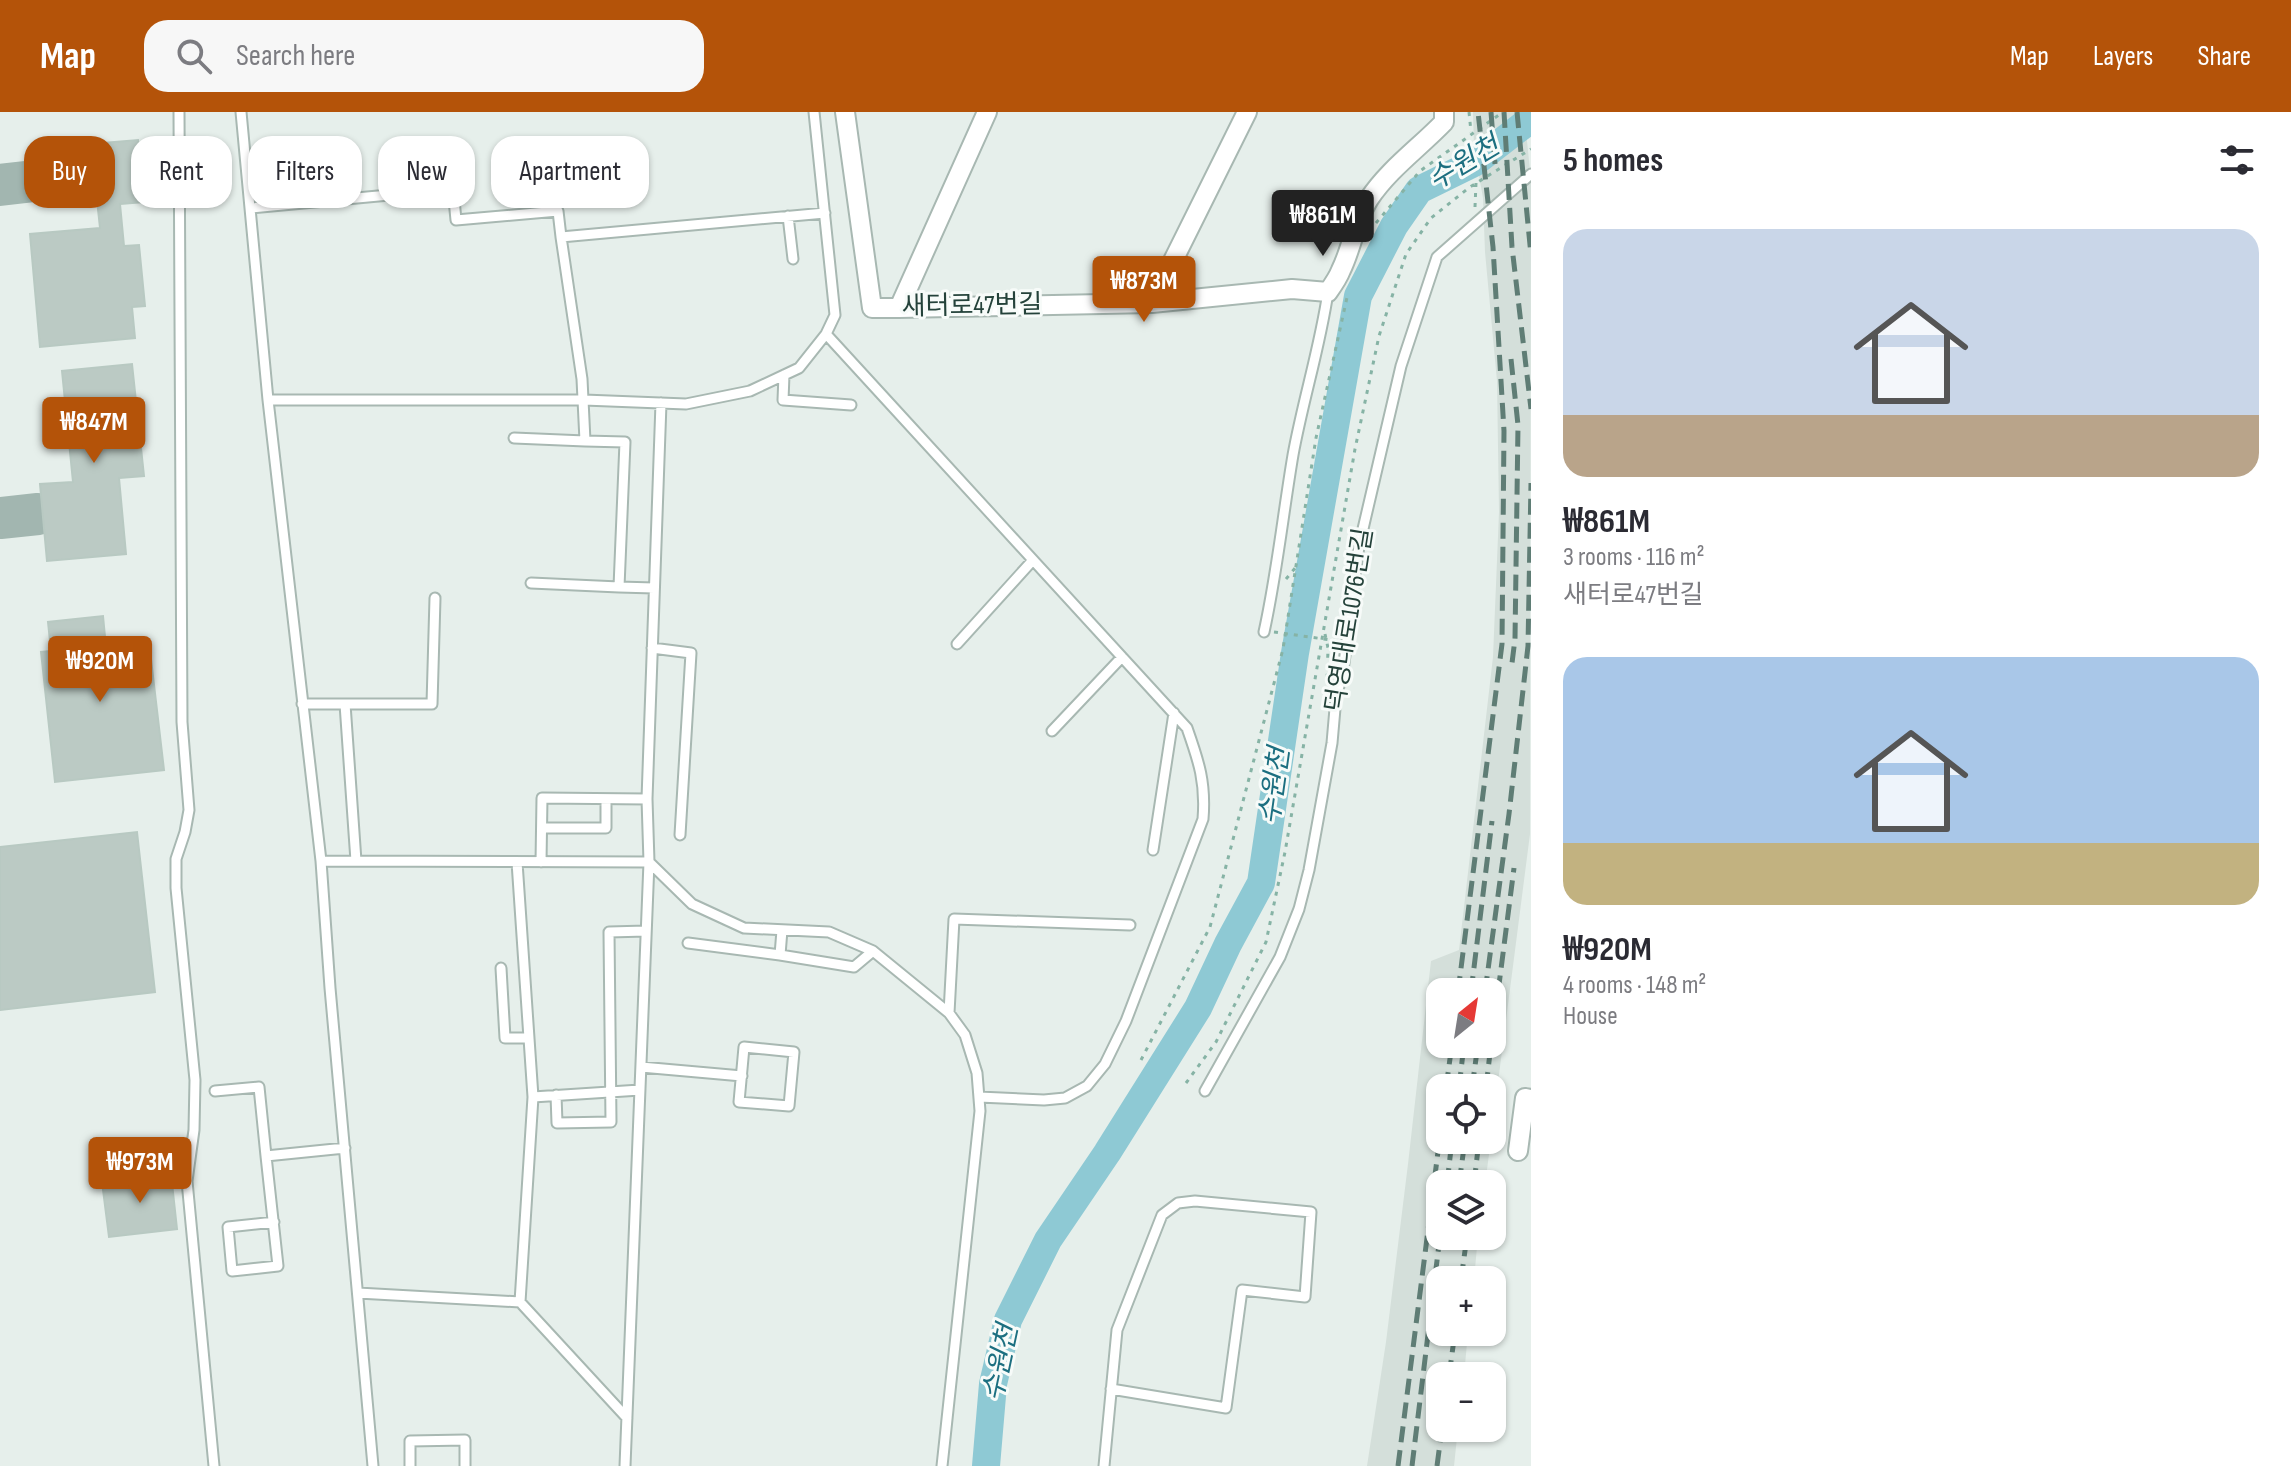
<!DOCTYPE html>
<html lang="en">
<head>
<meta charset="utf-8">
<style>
	body { margin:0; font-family:"Sofia Sans Condensed","Noto Sans KR",sans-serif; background:#f7f7f7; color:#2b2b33; height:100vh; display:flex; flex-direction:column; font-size:30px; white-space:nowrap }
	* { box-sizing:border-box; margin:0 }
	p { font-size:26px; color:#7c7c81 }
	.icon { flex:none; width:44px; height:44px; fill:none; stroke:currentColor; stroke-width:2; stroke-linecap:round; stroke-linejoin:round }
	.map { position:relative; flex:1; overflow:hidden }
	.details { display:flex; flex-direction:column; background:#fff; width:760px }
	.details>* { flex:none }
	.top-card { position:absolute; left:24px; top:24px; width:760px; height:72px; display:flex; gap:16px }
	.needle { width:52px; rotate:30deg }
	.controls { position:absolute; left:1426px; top:866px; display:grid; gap:16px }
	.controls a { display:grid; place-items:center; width:80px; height:80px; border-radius:16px; background:#fff; box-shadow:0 2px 6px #0004; font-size:40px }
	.price { position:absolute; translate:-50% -68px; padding:0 18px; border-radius:8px; background:#b45309; color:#fff; font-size:26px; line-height:52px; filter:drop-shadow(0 2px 4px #0008) }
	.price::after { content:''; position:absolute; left:50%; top:48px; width:24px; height:18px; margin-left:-12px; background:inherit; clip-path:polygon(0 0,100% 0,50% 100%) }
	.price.current { background:#222; color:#fff }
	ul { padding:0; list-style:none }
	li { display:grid; align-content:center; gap:16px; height:424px; padding:0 32px }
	li span { display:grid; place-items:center; height:248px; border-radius:24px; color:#555 }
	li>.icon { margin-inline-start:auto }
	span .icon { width:144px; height:144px; fill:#fffc; stroke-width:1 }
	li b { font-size:34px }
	h2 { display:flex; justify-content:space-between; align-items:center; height:96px; padding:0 32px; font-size:34px }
	.chip { padding:0 28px; border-radius:24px; background:#fff; box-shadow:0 2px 6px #0004; font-size:28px; line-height:72px }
	.chip.current { background:#b45309; color:#fff }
	header { display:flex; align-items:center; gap:48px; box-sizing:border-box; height:112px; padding:0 40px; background:#b45309; color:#fff }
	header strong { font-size:38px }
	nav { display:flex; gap:44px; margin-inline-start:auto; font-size:28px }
	.search { width:560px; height:72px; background:#f7f7f7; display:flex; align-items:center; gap:20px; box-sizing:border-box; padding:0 28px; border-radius:24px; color:#7c7c81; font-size:30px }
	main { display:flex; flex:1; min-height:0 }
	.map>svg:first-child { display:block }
</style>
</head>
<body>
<header>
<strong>Map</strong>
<div class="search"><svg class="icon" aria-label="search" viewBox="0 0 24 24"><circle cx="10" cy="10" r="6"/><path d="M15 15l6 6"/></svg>Search here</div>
<nav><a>Map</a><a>Layers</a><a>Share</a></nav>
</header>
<main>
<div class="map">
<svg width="1531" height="1354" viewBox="0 0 1531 1354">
	<rect width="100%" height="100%" fill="#e6efeb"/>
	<path fill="#d4dfda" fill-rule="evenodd" d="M1473,0H1524L1531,68L1530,722L1492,1017V976H1440V1028H1491L1485,1072H1440V1124H1478L1474,1168H1440V1220H1468L1464,1264H1440V1316H1458L1454,1354H1367L1386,1230L1408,1052L1431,849L1459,838L1493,545L1499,400L1497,269L1485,140L1483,86L1474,36ZM1440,880H1492V932H1440Z"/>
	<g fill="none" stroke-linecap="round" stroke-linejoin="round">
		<path stroke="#8ec9d4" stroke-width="28" d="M986,1354L993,1272L1008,1208L1048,1128L1107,1041L1198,896L1228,832L1261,771L1295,541L1358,184L1394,114L1419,78L1474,51L1531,7"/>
		<path stroke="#a2b6b0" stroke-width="42" d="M0,73L87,63
			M0,406L38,402"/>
	</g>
	<path fill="#bbcac4" stroke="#b8c9c2" stroke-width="2" d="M138,28L144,90L120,92L124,134L139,133L145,194L132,195L135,226L40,235L30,122L100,116L91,32Z
		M132,252L144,364L119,366L126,442L47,449L40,372L73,370L62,259Z
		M103,504L106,535L149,530L164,658L55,670L41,540L51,539L48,510Z
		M137,720L155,880L0,898V735Z
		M171,1062L177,1117L109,1125L102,1070Z"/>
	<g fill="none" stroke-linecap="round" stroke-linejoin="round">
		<g stroke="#a8b8b2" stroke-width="13">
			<path id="lane" d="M179,0L182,610L189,698L185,720L176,747V776L195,968L194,1018L187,1069L214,1354
				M241,0L268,288L321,749L330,876L373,1354
				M250,96L453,77L456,108L558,99L561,125L825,101
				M788,104L793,147
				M826,222L1187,616C1199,650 1206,671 1203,707L1126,909L1105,952L1087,974L1065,986L1044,988L979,985
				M784,263L783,288L851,293
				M268,288H584L686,292L750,279L799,256L826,222L835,203L814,0
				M661,291L647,687L649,750L692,792L744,816L829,820L873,839L949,901L965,923L977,961L980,999L942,1354
				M514,326L585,329L582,267L561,125
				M531,471L619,475L625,330L585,329
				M619,475L654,476
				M1264,520C1277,461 1283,402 1293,343C1303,288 1320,235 1328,180
				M957,532L1033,448
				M652,536L691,541L680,723
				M302,592H432L435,486
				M345,592L356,749
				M1052,619L1122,545
				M542,716H606V687
				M1153,738L1174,601
				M321,749L649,750L625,1354
				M517,750L533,985L640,978
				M541,750L542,686L647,687
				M688,831L780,843L782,818
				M780,843L854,855L873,839
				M501,856L505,926H529
				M949,901L954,807L1130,813
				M744,935L794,940L789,994L739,990Z
				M641,955L742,964
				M215,979L259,975L266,1044L345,1036
				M1205,979L1280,845L1299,797L1309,758L1332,631L1336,585L1343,559L1359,434L1401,254L1437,145L1531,62
				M556,983L557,1011L611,1010L609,820L646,819
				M266,1044L278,1154L232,1159L228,1115L274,1110
				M358,1181L520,1190L627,1306
				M520,1190L533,985
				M410,1354V1329L465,1328V1354
				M1104,1354L1117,1218L1162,1103L1178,1091L1195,1089L1311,1100L1305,1185L1242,1178L1226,1296L1111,1277"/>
		</g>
		<g stroke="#a8b8b2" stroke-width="22">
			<path id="street" d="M845,0L872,196H899L1152,191L1247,0
				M1152,191L1292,177L1328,180C1333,173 1338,166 1341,158C1352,136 1355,109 1369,87C1389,57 1419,36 1444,10V0
				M899,196L987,0
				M1518,1039L1525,986L1531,987"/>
		</g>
		<path stroke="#86b3a5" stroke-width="3" stroke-dasharray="4 6" stroke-linecap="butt" d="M1469,0L1471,20
			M1475,95L1476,71
			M1376,111L1420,59L1503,0
			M1286,467L1296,455
			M1325,522L1328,536L1327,570
			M1141,948L1210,815L1283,537L1316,326L1348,181
			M1186,971L1216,930L1266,830L1285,740L1355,337L1379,224L1406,142L1431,106L1470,75L1531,37"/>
		<use href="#lane" stroke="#fff" stroke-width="9"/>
		<use href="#street" stroke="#fff" stroke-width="18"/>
		<path stroke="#5f7d75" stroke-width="5" stroke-dasharray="16 8" stroke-linecap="butt" d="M1491,0L1495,52
			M1504,0L1512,135L1531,297
			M1517,0L1531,143
			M1511,247L1518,313L1515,527L1512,551
			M1458,880L1502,532L1504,319L1493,135L1478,0
			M1471,880L1492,709
			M1485,880L1509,702L1528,534L1531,371
			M1492,927L1514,756
			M1446,976L1452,932
			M1459,976L1464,932
			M1472,976L1478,932
			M1486,976L1491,932
			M1447,1072L1452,1028
			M1459,1072L1465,1028
			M1474,1072L1479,1028
			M1461,1168L1467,1124
			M1449,1264L1455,1220
			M1398,1354L1440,1024
			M1412,1354L1440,1124
			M1437,1354L1442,1316"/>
		<path stroke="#86b3a5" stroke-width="3" stroke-dasharray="4 6" stroke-linecap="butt" d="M1274,520L1338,529"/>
	</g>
	<g text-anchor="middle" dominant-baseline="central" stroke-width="6" stroke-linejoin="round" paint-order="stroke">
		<g font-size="26" fill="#24423a" stroke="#f7fbf9">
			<text transform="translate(972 194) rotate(-1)">새터로47번길</text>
			<text transform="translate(1350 508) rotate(-81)">덕영대로1076번길</text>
		</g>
		<g font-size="28" font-style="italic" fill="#1c6f80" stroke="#f7fbf9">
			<text transform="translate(1464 51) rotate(-31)">수원천</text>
			<text transform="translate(1275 674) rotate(-82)">수원천</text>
			<text transform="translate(1001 1251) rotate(-78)">수원천</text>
		</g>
	</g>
</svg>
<div class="controls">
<a><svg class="needle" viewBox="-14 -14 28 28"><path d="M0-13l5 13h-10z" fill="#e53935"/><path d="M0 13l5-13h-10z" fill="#7c7c81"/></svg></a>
<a><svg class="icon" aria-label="locate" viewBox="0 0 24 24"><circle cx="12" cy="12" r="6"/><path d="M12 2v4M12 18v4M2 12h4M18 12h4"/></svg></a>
<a><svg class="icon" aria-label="layers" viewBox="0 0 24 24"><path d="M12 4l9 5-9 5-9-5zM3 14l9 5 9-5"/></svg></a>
<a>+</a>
<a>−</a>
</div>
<b class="price current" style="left:1323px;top:146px">₩861M</b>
<b class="price" style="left:1144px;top:212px">₩873M</b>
<b class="price" style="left:94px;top:353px">₩847M</b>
<b class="price" style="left:100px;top:592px">₩920M</b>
<b class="price" style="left:140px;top:1093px">₩973M</b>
<div class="top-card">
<a class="chip current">Buy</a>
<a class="chip">Rent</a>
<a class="chip">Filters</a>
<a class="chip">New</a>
<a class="chip">Apartment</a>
</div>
</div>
<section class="details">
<h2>5 homes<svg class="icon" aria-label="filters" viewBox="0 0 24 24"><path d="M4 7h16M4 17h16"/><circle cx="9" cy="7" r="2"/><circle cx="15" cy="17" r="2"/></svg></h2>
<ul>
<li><span style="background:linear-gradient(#c9d6e8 75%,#b9a48a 0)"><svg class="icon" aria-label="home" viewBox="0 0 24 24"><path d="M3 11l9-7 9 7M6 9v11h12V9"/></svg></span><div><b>₩861M</b><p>3 rooms · 116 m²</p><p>새터로47번길</p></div></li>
<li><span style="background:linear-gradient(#a9c7e8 75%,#c2b280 0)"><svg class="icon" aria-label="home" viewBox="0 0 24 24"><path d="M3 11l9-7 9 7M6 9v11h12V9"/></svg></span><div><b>₩920M</b><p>4 rooms · 148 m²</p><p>House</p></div></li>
</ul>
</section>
</main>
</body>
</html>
